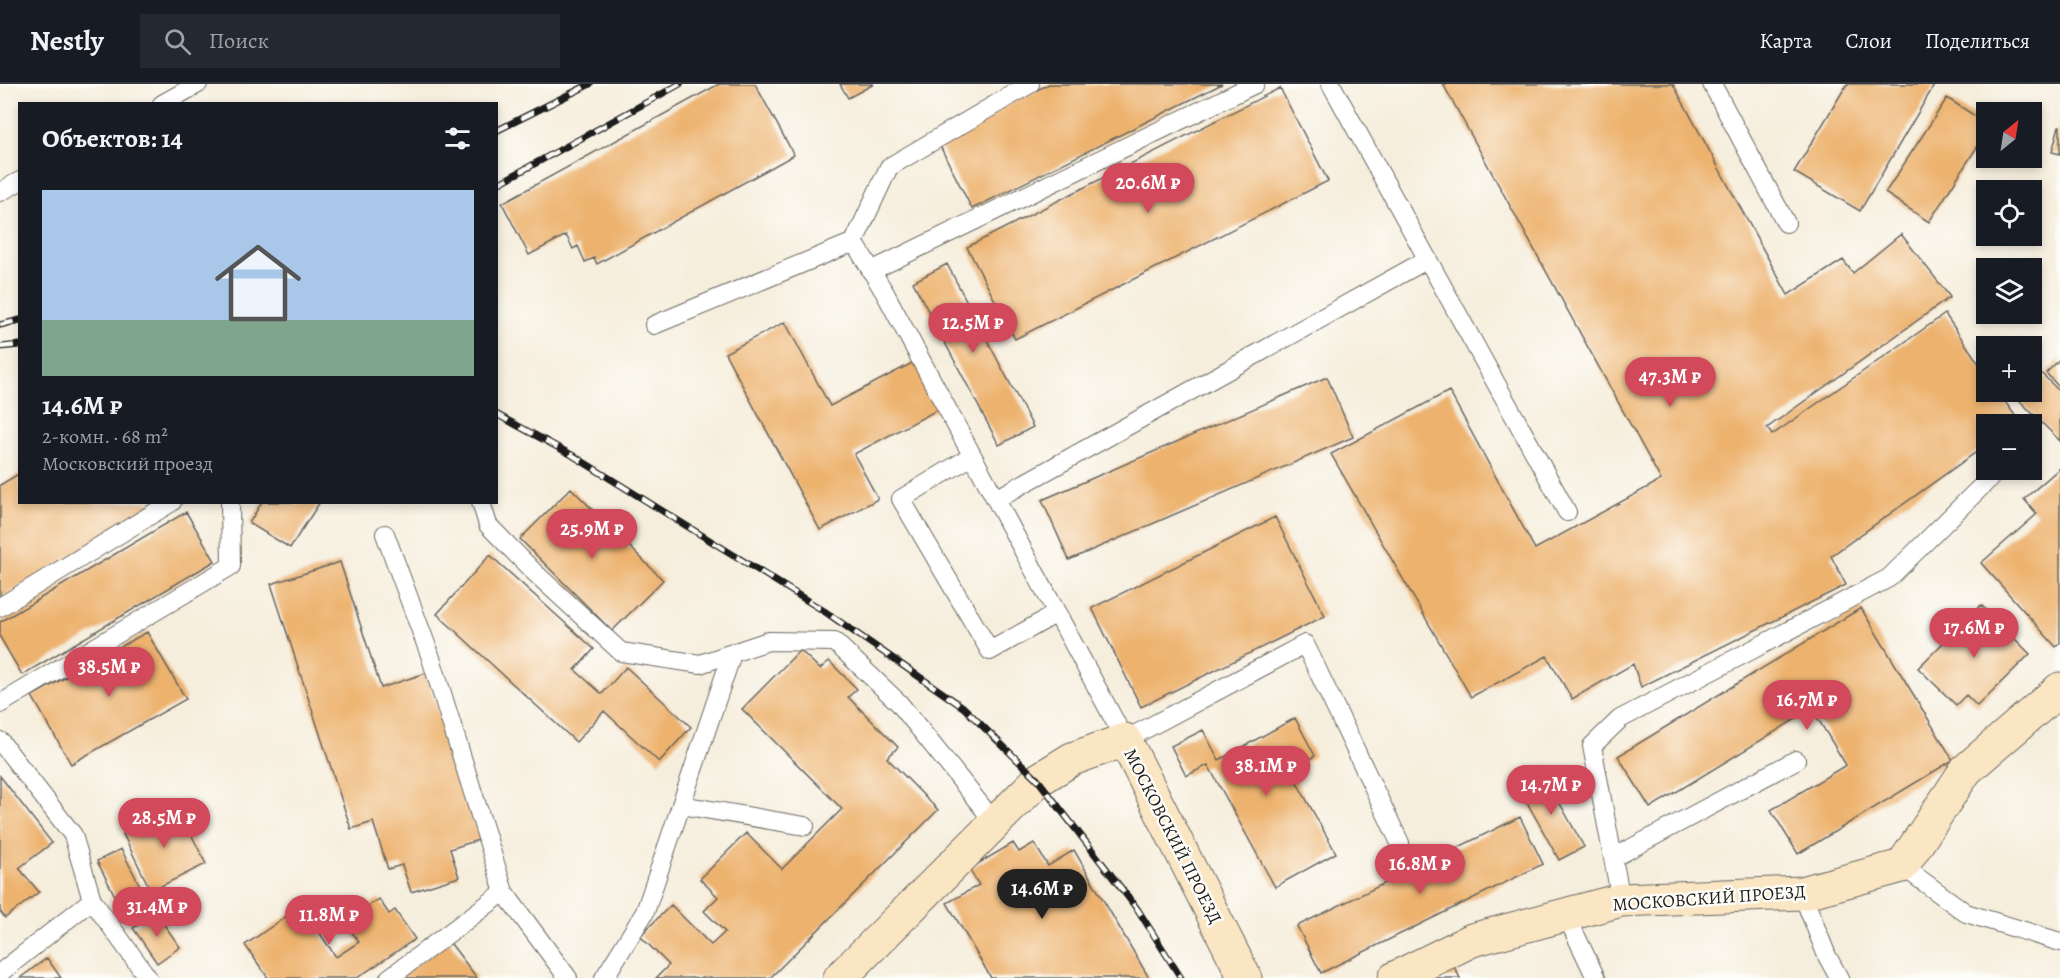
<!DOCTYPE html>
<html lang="ru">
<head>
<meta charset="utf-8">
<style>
	body { margin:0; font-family:Alegreya,serif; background:#242831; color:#f1f3f6; height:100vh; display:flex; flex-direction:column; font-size:22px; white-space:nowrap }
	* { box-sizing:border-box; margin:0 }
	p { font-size:20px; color:#9ea1a6 }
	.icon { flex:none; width:33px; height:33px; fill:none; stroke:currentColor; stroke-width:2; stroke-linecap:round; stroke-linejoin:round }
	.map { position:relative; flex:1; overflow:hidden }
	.panel { position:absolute; left:18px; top:18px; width:480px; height:402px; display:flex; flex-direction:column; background:#171b24; border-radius:0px; box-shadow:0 3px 9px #0003 }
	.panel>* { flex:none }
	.needle { width:39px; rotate:30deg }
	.fabs { position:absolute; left:1976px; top:18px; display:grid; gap:12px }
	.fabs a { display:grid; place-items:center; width:66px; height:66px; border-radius:0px; background:#171b24; box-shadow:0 3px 9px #0003; font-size:30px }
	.price { position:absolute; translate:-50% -51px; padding:0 14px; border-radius:21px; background:#d1495b; color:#fff; font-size:20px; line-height:39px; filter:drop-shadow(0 2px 3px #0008) }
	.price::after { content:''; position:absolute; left:50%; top:36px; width:18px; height:14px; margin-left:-9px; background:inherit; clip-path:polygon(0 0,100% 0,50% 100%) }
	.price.on { background:#222; color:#fff }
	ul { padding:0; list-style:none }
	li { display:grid; align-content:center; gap:12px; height:318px; padding:0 24px }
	li span { display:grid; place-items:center; height:186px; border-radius:0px; color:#555 }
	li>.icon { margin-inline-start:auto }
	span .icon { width:108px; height:108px; fill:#fffc; stroke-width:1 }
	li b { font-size:26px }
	h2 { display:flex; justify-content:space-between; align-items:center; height:72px; padding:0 24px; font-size:26px }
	header { display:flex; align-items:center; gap:36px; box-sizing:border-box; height:84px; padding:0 30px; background:#171b24; border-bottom:2px solid #363941 }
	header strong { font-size:28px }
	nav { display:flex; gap:33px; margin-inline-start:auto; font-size:21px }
	.search { width:420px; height:54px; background:#242831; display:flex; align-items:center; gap:15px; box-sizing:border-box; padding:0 21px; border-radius:0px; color:#9ea1a6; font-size:22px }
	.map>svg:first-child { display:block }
</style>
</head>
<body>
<header>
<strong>Nestly</strong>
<div class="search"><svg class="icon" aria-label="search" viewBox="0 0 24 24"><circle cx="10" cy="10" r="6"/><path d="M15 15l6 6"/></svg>Поиск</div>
<nav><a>Карта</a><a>Слои</a><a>Поделиться</a></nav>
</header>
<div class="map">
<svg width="2060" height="894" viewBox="0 0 2060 894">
	<rect width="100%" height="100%" fill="#fdfcf7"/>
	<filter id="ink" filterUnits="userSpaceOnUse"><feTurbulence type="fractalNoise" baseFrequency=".0167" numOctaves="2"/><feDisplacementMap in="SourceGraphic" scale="12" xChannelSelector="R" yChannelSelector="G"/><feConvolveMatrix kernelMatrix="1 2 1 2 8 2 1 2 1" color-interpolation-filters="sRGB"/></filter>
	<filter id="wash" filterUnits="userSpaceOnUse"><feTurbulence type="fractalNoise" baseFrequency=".008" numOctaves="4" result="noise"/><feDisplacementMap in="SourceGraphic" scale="24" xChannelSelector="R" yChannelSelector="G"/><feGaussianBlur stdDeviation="1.35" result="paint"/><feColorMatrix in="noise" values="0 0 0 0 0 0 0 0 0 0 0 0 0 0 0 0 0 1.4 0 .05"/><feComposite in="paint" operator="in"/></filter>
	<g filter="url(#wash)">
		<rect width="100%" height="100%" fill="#f6eedd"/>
		<g id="blocks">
			<path fill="#edb26e" d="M719,0H755L794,71L597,180L594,174L585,178L578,162L573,165L566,151L529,171L502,119Z
				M840,0H874L848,14Z
				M1049,0H1222L972,125L937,56Z
				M1443,0H1673L1788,211L1843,176L1853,189L1901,150L1950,213L1767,344L1772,351L1945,230L1986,290V308H1998L2019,337L2014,340H1986V361L1831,472L1846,501L1641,603L1633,580L1572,615L1547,572L1471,613L1331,370L1449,307L1535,465L1661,396Z
				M1847,0H1935L1860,127L1794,88Z
				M1280,4L1328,97L1015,255L967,163Z
				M1947,14L1986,39V49L1929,138L1885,109Z
				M2059,42H2060V70L2052,68Z
				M947,180L1033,343L999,361L913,198Z
				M785,238L830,322L918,276L943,323L854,370L878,415L820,446L725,269Z
				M2060,275V304L2046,289Z
				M2031,279L2060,308V357L2011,308H2031Z
				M1327,293L1353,353L1069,476L1042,416Z
				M2060,384V559L2056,563L1981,479L2037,430L2024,415Z
				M20,389V418H160L0,515V401Z
				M571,404L663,496L612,547L520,455Z
				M262,418H320L290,464L249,439Z
				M186,428L215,477L22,591L0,553V538Z
				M1275,433L1325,532L1141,623L1092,524Z
				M490,471L594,565L575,586L602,610L626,583L691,643L659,678L604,627L576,658L437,530Z
				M340,478L381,604L426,589L481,755L450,765L459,793L411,808L402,781L388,785L373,738L351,745L271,500Z
				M1981,521L2030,570L1977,622L1966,611L1956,621L1918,584Z
				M1861,524L1953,676L1798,770L1771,726L1846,681L1812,625L1650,724L1618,672Z
				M147,548L186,615L71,680L32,612Z
				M800,566L820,585L829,577L857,605L848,613L898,663L887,674L938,726L770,894H656L669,881L640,852L671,821L711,861L725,848L704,827L718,813L700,795L746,749L782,785L842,725L742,625Z
				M1295,634L1315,672L1290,686L1336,769L1275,803L1208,681L1186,692L1171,662L1203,646L1219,676Z
				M1543,689L1584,763L1559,776L1518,702Z
				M0,692L52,759L19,784L39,808L5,834L0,827Z
				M178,724L206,780L151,807L123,750Z
				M1520,733L1543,780L1321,889L1297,842Z
				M1013,759L1019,768L1034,759L1048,782L1074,766L1149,894H991L947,819L979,801L969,785Z
				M121,765L152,825L128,837L97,777Z
				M379,815L389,830L395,826L415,855L357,894H268L245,861L301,822L336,873L359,858L345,838Z
				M156,829L180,863L157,879L133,844Z
				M448,856L477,894H399Z
				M47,874L61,894H20Z
				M1452,879L1460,894H1423Z"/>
		</g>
	</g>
	<g filter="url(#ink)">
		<use href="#blocks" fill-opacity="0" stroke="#686660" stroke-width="1.5"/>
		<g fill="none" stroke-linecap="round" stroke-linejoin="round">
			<g stroke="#686660" stroke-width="20">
				<path id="lane" d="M1331,0L1567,428
					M1712,0L1786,139
					M162,20L198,0
					M0,108L20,97
					M854,158L889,83L1030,0
					M871,187L1255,0
					M654,241L854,158L885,209L1125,656L1305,560L1400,759
					M972,372L901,415L990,567L1057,529
					M996,415L1428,175
					M481,418L488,441L533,487L621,568L700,580L768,557L835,558L899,619L995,739
					M385,450L430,571L504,808L568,894
					M0,523L172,418
					M0,620L231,482L230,418
					M0,657L73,751L92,816L0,889
					M681,721L805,742
					M1613,774L1592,662L1620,635L1889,494L1998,386
					M1902,782L1966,829L2060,858
					M1802,809L1827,872L1839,894
					M92,816L148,894
					M1621,816L1613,774L1796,676
					M1566,831L1596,894
					M389,894L504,808
					M604,894L645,828L732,570"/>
			</g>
			<g stroke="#686660" stroke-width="35">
				<path id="secondary" d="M840,894L1038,696L1072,675L1125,656L1245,894
					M1395,894L1472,856L1621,816L1802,809L1902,782L1966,686L2060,605"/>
			</g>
			<use href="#lane" stroke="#fff" stroke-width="18"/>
			<use href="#secondary" stroke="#fbe6c4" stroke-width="33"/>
			<g stroke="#1c1c1c" stroke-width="7">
				<path id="rail" d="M496,47L590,0
					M496,101L680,0
					M0,241L20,236
					M0,263L20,261
					M496,330L572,371L824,527L963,623L1038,696L1138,826L1181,894"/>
			</g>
			<use href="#rail" stroke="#fdfcf7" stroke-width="4.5" stroke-dasharray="14" stroke-linecap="butt"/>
		</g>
	</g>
	<g text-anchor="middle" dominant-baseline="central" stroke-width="5" stroke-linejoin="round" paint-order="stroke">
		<g font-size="18" fill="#1c1c1c" stroke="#fdfcf7">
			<text transform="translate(1173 752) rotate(63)">МОСКОВСКИЙ ПРОЕЗД</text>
			<text transform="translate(1709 814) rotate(-4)">МОСКОВСКИЙ ПРОЕЗД</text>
		</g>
	</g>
</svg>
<div class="fabs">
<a><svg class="needle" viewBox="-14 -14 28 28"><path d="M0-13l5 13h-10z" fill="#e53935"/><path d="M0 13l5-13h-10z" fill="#9ea1a6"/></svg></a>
<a><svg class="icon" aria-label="locate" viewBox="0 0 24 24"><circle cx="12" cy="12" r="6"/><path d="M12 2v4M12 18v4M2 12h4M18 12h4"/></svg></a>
<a><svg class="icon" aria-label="layers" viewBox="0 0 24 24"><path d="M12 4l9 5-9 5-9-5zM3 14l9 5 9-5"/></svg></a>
<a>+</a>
<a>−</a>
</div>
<b class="price" style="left:1148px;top:130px">20.6M ₽</b>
<b class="price" style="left:973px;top:270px">12.5M ₽</b>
<b class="price" style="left:1670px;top:324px">47.3M ₽</b>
<b class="price" style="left:592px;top:476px">25.9M ₽</b>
<b class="price" style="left:1974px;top:575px">17.6M ₽</b>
<b class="price" style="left:109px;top:614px">38.5M ₽</b>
<b class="price" style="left:1807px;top:647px">16.7M ₽</b>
<b class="price" style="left:1266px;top:713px">38.1M ₽</b>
<b class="price" style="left:1551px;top:732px">14.7M ₽</b>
<b class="price" style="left:164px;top:765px">28.5M ₽</b>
<b class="price" style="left:1420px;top:811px">16.8M ₽</b>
<b class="price on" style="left:1042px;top:836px">14.6M ₽</b>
<b class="price" style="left:157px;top:854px">31.4M ₽</b>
<b class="price" style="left:329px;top:862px">11.8M ₽</b>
<section class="panel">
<h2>Объектов: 14<svg class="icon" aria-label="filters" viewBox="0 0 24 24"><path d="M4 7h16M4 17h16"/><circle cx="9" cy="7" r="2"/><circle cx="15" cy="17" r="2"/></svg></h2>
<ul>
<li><span style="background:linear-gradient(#a9c7e8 70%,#7fa58c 0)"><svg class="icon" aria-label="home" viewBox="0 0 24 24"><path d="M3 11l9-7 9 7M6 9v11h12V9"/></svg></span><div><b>14.6M ₽</b><p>2-комн. · 68 m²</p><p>Московский проезд</p></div></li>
</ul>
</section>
</div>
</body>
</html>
